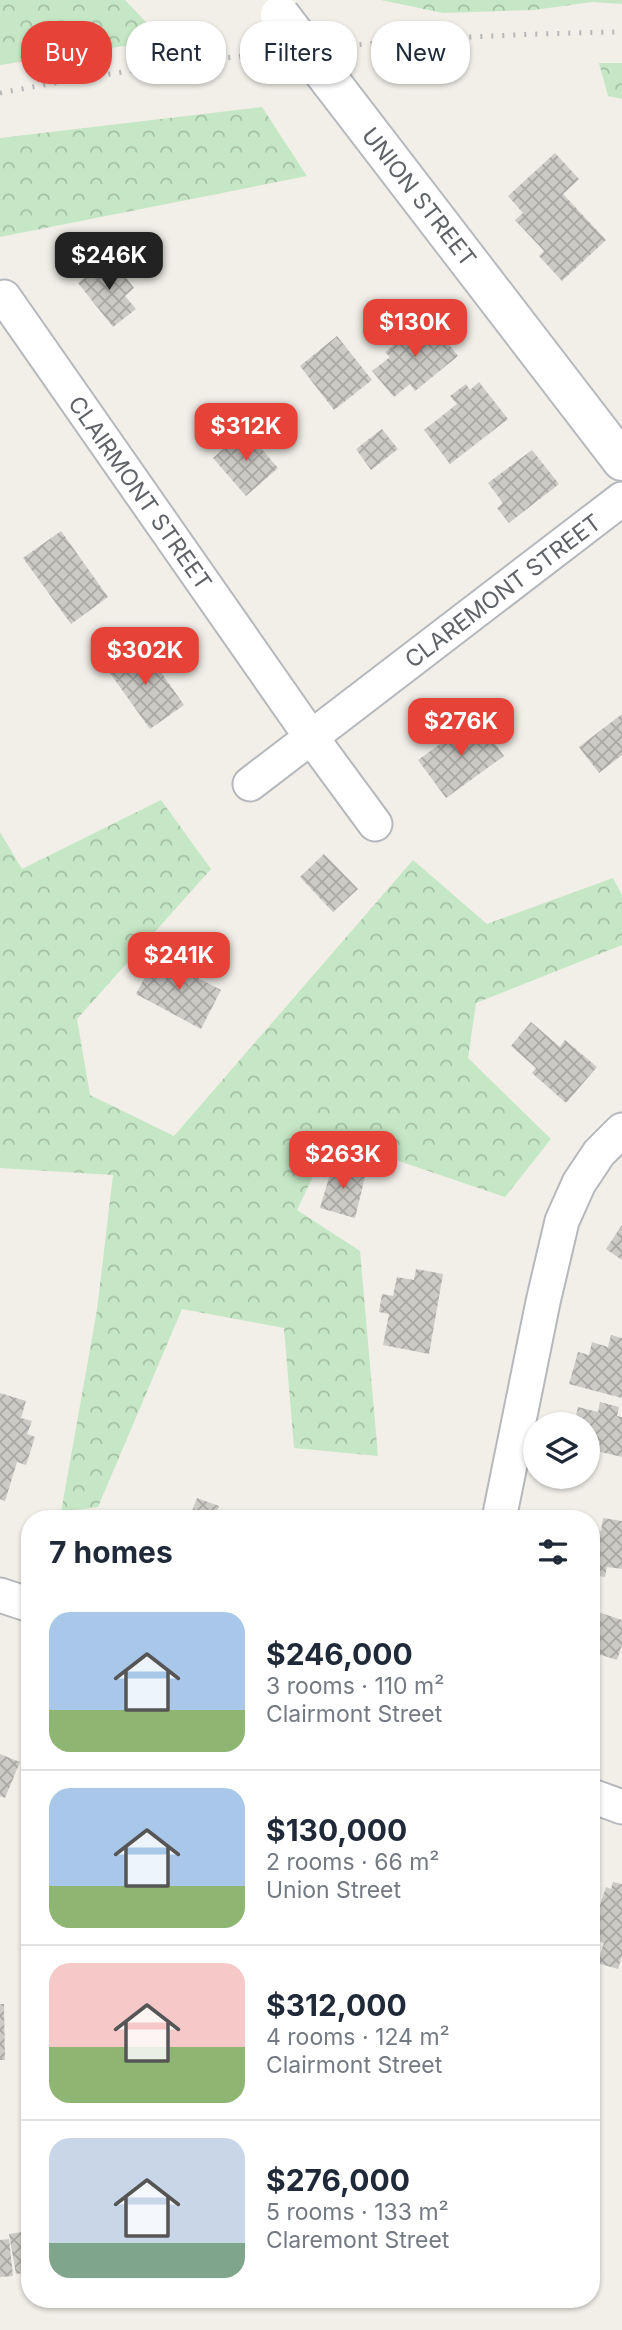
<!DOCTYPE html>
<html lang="en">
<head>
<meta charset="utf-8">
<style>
	body { margin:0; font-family:Inter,sans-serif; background:#f2f2f3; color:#1f2937; height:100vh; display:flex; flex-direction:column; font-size:26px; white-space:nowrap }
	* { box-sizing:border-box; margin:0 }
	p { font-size:23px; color:#747a83 }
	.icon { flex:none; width:38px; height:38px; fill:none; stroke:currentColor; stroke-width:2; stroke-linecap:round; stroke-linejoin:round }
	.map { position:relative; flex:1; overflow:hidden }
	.drawer { position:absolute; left:21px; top:1510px; width:579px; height:798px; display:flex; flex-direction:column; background:#fff; border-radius:28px; box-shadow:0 2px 5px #0004 }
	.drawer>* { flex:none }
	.guide { position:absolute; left:21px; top:21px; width:581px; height:63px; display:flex; gap:14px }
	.tools { position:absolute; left:523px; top:1412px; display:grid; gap:14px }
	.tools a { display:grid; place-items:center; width:77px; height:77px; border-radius:50%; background:#fff; box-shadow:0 2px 5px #0004; font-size:35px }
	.price { position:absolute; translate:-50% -60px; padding:0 16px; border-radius:14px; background:#e64238; color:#fff; font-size:23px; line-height:46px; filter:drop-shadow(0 2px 4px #0008) }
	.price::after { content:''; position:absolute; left:50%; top:42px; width:21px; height:16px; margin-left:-10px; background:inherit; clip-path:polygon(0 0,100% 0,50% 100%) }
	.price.active { background:#222; color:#fff }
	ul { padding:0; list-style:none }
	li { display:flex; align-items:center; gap:21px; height:175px; padding:0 28px }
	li+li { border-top:2px solid #e0e1e3 }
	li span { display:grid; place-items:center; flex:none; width:196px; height:140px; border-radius:21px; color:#555 }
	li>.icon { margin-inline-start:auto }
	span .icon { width:84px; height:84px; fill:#fffc; stroke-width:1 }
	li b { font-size:30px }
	h2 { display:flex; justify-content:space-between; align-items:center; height:84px; padding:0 28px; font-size:30px }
	.pill { padding:0 24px; border-radius:28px; background:#fff; box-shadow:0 2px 5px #0004; font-size:24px; line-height:63px }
	.pill.active { background:#e64238; color:#fff }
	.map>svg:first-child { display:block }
</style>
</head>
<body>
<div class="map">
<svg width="622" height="2330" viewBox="0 0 622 2330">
	<defs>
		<pattern id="forest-crowns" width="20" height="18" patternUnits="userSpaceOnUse" patternTransform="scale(1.75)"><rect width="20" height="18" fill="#c6e7c5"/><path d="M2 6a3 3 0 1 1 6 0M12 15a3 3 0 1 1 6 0" fill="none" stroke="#a4bfa4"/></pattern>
		<pattern id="building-cross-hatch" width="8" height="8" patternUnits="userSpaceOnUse" patternTransform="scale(1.75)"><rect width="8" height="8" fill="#cccac5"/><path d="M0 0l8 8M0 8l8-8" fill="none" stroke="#a9a8a4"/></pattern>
	</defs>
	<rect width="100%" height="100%" fill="#f1efe8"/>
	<path fill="url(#forest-crowns)" d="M0,0H125L163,40L0,65Z
		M381,0H622V4L592,2L534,10L443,13Z
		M599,63H622V99L608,96Z
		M262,107L307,176L0,237V138Z
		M161,800L211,869L77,1019L90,1095L174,1136L413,860L487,924L613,878L622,895V945L476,1003L468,1058L551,1139L505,1197L331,1138L297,1210L360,1251L378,1456L294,1448L284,1328L182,1309L98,1507L61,1512L97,1310L113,1175L0,1168V832L22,869Z"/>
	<path fill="url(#building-cross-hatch)" d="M555,153L579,179L563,194L606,240L562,281L539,256L544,251L515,220L523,213L508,196Z
		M111,258L134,288L125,296L136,309L113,327L78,283Z
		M428,318L458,356L415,391L410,384L394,397L372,371L390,357L385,352Z
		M337,336L372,380L334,410L300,366Z
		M479,382L508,419L450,464L424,430L457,404L450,396L466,384L470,390Z
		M382,429L398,449L371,470L356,449Z
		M245,430L278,468L246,496L213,458Z
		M532,450L559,484L509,523L497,508L503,503L488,483Z
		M61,531L108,597L71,624L23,558Z
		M141,644L184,705L150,729L107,669Z
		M622,714V755L599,773L579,747Z
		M476,718L504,756L446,798L418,760Z
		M324,854L358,889L333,912L300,877Z
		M156,956L221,990L201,1029L136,994Z
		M531,1022L560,1047L565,1040L597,1067L566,1103L532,1073L536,1068L511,1046Z
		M333,1164L366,1173L355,1218L320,1208Z
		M622,1225V1260L606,1249Z
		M416,1269L443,1274L429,1354L383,1345L389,1314L379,1312L382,1294L393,1296L397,1277L414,1280Z
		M611,1335L622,1338V1398L569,1384L578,1352L589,1355L592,1342L608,1347Z
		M0,1393L26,1401L21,1418L32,1421L27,1434L35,1437L26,1465L17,1462L5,1501L0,1499Z
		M600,1402L619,1407L617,1416L622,1417V1457L588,1449V1424H564L565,1418L575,1420L578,1407L598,1412Z
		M197,1498L219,1506L214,1519H189Z
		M603,1518L622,1521V1569L607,1567L605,1577L592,1575V1530L601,1531Z
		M592,1610L622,1620V1645L617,1660L592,1652Z
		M0,1754L20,1762L5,1798L0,1796Z
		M613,1882L622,1884V1956L618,1969L597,1963L604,1943L592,1939V1930L606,1887L611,1889Z
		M0,2004H4L5,2060H0Z
		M30,2231V2272L16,2274L9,2234Z
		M9,2239L13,2276L0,2277V2240Z"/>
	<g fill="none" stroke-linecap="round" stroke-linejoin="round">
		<g stroke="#b5b8bc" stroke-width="37">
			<path id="street" d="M4,297L311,737L375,824
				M250,784L622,499
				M499,1519L543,1302L562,1221L579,1183L599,1153L622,1130
				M0,1595L30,1605
				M592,1796L622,1807"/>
		</g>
		<g stroke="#b6babf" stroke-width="42">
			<path id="secondary" d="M331,82L622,461"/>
		</g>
		<use href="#street" stroke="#fff" stroke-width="33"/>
		<use href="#secondary" stroke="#fff" stroke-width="38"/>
		<path stroke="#b6b7b8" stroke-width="5" stroke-dasharray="2 9" stroke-linecap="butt" d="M0,93C204,54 414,35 622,32"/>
		<g stroke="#b6babf" stroke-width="42" stroke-linecap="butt">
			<path id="secondary-bridge" d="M280,15L331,82"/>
		</g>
		<use href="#secondary-bridge" stroke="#fff" stroke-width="38"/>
	</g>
	<g text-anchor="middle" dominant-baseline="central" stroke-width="7" stroke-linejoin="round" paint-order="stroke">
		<g font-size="23" fill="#5f6368" stroke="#fff">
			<text transform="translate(419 197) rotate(52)">UNION STREET</text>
			<text transform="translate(140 493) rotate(55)">CLAIRMONT STREET</text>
			<text transform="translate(503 591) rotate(-37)">CLAREMONT STREET</text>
		</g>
	</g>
</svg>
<div class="tools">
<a><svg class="icon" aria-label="layers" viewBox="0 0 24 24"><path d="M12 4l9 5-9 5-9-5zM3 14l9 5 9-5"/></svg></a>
</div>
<b class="price active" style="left:109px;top:292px">$246K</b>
<b class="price" style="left:415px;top:359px">$130K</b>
<b class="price" style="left:246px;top:463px">$312K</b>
<b class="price" style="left:145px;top:687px">$302K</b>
<b class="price" style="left:461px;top:758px">$276K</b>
<b class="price" style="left:179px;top:992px">$241K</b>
<b class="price" style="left:343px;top:1191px">$263K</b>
<div class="guide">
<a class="pill active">Buy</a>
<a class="pill">Rent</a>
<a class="pill">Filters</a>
<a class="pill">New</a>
</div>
<section class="drawer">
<h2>7 homes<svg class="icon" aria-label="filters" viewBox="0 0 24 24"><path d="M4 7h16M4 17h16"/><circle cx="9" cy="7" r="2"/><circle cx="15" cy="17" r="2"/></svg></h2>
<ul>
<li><span style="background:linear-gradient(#a9c7e8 70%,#8fb573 0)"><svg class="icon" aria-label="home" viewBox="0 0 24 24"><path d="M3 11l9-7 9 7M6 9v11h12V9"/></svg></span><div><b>$246,000</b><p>3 rooms · 110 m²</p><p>Clairmont Street</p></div></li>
<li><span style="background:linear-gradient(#a9c7e8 70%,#8fb573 0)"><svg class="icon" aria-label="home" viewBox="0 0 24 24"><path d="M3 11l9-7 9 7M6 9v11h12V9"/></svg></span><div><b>$130,000</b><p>2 rooms · 66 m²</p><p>Union Street</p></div></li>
<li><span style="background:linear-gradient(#f6c9c9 60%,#8fb573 0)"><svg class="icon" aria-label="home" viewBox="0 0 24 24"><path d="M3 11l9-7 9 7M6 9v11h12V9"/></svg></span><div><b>$312,000</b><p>4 rooms · 124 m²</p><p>Clairmont Street</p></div></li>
<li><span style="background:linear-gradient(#c9d6e8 75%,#7fa58c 0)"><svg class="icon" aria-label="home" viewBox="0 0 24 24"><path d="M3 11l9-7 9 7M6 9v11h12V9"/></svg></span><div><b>$276,000</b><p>5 rooms · 133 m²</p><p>Claremont Street</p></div></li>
</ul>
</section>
</div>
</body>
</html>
